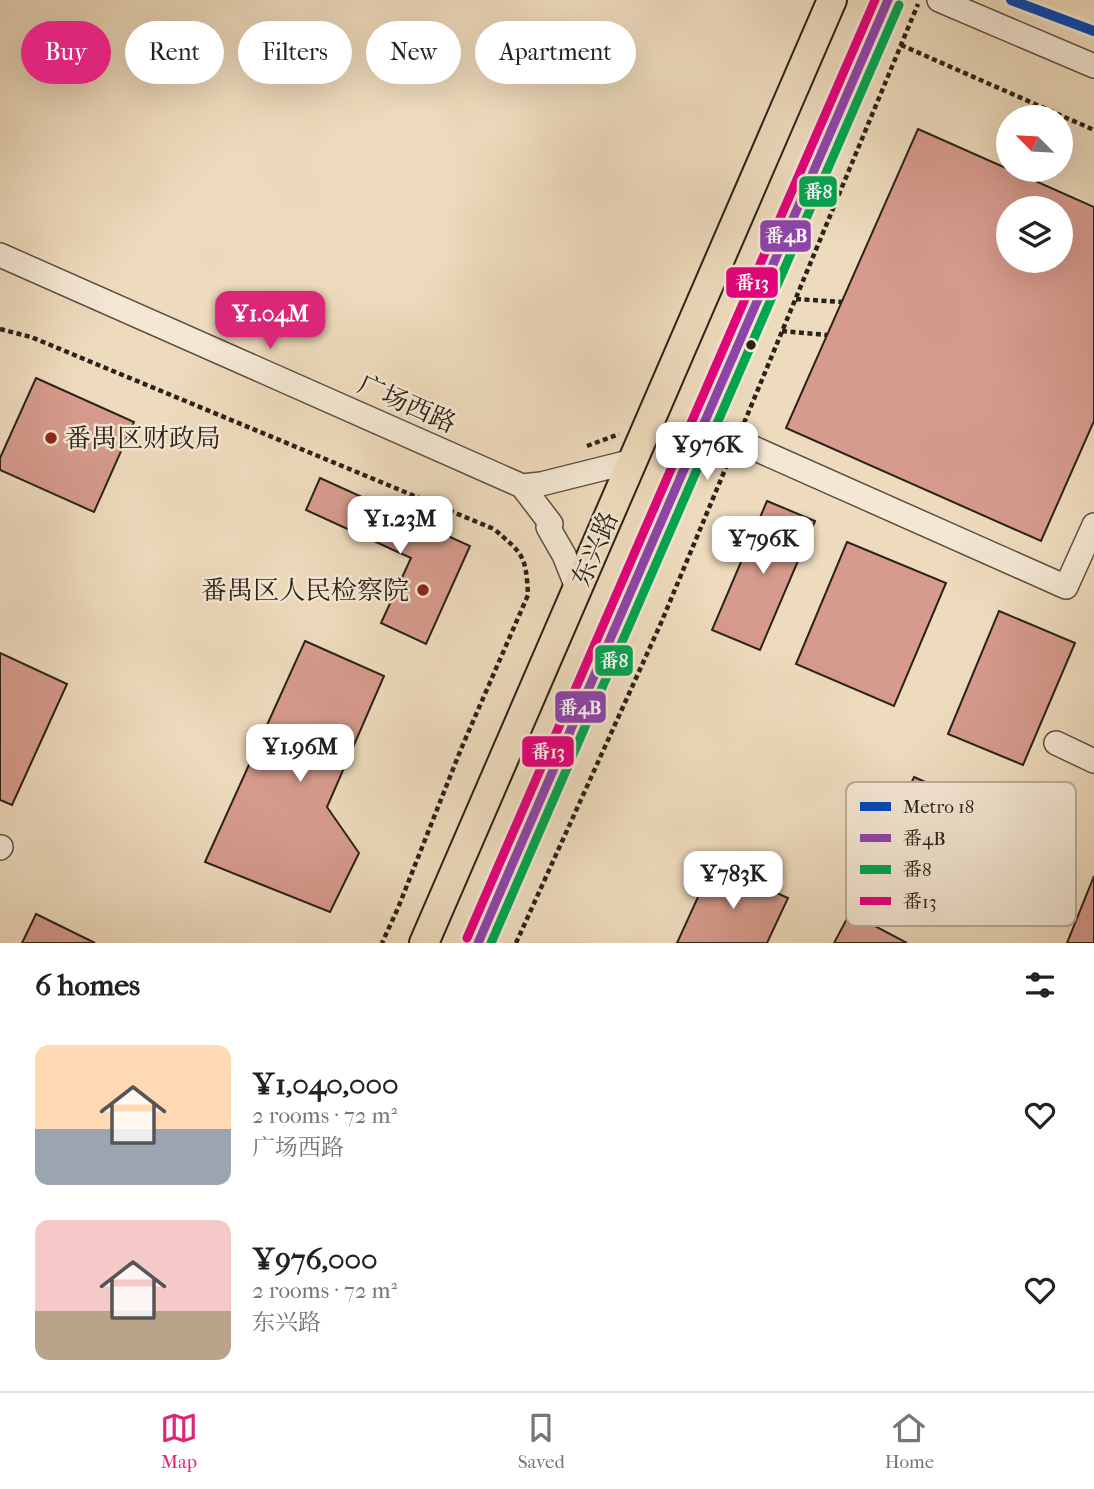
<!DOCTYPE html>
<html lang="en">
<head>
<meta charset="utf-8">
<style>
	body { margin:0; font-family:"IM FELL French Canon","Noto Serif SC",serif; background:#f2f2f2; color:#222; height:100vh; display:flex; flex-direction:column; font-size:26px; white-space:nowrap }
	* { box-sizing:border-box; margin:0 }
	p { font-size:23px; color:#767676 }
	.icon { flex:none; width:38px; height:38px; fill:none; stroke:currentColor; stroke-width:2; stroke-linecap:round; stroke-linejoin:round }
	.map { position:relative; height:943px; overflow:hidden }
	.panel { display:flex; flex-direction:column; background:#fff; flex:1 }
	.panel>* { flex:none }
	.top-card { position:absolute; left:21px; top:21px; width:700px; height:63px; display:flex; gap:14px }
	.needle { width:46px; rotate:294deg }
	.controls { position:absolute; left:996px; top:105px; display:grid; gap:14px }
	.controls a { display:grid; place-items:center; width:77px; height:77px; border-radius:50%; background:#fff; box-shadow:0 7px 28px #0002; font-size:35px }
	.price { position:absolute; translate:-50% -60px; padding:0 16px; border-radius:14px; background:#fff; color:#222; font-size:23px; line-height:46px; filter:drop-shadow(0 2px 4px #0008) }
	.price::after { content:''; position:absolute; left:50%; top:42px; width:21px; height:16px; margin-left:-10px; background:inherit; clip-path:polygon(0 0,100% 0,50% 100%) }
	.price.selected { background:#db2777; color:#fff }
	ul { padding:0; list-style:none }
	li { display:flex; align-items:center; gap:21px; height:175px; padding:0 35px }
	li span { display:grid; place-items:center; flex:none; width:196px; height:140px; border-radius:14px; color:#555 }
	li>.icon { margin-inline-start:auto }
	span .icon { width:84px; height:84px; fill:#fffc; stroke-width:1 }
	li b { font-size:30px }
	h2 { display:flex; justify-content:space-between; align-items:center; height:84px; padding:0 35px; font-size:30px }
	.pill { padding:0 24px; border-radius:32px; background:#fff; box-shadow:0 7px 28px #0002; font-size:24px; line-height:63px }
	.pill.selected { background:#db2777; color:#fff }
	.tabs { display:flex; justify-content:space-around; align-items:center; height:98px; border-top:2px solid #e0e0e0; background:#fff; font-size:19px; color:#767676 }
	.tabs a { display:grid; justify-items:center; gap:4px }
	.tabs .selected { color:#db2777 }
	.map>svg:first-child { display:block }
</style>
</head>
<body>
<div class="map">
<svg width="1094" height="943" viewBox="0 0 1094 943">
	<rect width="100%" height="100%" fill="#eedbbd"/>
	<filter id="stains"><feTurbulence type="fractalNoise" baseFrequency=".00286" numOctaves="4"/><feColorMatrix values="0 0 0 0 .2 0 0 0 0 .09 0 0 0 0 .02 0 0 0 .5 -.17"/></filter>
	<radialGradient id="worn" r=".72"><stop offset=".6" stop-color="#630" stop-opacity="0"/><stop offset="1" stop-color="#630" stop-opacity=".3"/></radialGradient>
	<path fill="#d79b8d" stroke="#2b2219" stroke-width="2" fill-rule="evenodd" d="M918,129L1094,207V421L1041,541L786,428ZM1008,208H1060V261H1008Z
		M36,378L134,422L94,512L0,470V458Z
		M320,478L470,546L426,644L381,623L411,558L306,510Z
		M767,501L815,521L760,650L712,630Z
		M847,542L946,583L894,706L796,664Z
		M999,611L1075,643L1023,765L948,734Z
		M305,641L384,676L327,807L359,853L330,912L205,862Z
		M0,653L67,684L12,805L0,800Z
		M914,777L975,804L924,918L863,890Z
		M713,864L788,898L767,943H677Z
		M1094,876V943H1067Z
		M850,913L907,943H834Z
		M36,914L95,943H22Z"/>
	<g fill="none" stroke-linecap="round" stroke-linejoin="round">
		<g stroke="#5c5042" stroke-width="26">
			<path id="minor" d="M939,0L1094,66
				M0,255L522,486L541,484L633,461
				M704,426L1066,587L1094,525
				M522,486L551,524L548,527L564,555L578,590
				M1056,743L1094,761
				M0,848L1,847"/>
		</g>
		<g stroke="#2b2219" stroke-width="32">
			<path id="major" d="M424,943L832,0
				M478,943L888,0"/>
		</g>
		<path stroke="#2b2219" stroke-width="4.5" stroke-dasharray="5 3.5" stroke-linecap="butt" d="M901,45L1094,130
			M796,299L842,302
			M0,329L31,337L494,529C523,554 526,555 528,595L461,749L398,908L382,943
			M782,331L827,335
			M744,423L918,4
			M587,446L619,434
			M516,943L661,623L729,460"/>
		<use href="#minor" stroke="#f4e8d4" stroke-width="23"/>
		<use href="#major" stroke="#eedbbd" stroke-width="28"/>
		<g stroke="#f4e8d4" stroke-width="14">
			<path id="bus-1" d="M478,943L888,0"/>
		</g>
		<g stroke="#f4e8d4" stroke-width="14">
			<path id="bus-2" d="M491,943L899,5"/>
		</g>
		<g stroke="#f4e8d4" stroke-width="14">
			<path id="bus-3" d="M467,938L875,0"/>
		</g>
		<use href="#bus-1" stroke="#8e44ad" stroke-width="9"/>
		<use href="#bus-2" stroke="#00a651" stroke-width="9"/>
		<use href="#bus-3" stroke="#e5007d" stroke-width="9"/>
		<g stroke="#f4e8d4" stroke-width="16">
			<path id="metro-1" d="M1011,0L1094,31"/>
		</g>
		<use href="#metro-1" stroke="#0047ba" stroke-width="10"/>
	</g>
	<circle fill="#2b2219" stroke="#f4e8d4" stroke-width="2.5" cx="751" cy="345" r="6"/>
	<g fill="#8f2418" stroke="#f4e8d4" stroke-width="2.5">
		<circle cx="51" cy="438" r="7"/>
		<circle cx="423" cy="590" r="7"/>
	</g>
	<g text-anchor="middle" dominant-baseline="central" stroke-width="5" stroke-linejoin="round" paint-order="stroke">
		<g font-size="26" fill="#2b2219" stroke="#f4e8d4">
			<text transform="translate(407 404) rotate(24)">广场西路</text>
			<text transform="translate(595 549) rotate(-67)">东兴路</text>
		</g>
		<g font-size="26" fill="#2b2219" stroke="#f4e8d4" text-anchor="start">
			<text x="65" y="438">番禺区财政局</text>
			<text x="409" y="590" text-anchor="end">番禺区人民检察院</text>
		</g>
	</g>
	<rect x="846" y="782" width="230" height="144" rx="10" fill="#f4e8d4" stroke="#b8ad9c" stroke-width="2"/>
	<rect x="860" y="802" width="31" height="9" fill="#0047ba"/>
	<rect x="860" y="834" width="31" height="8" fill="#8e44ad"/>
	<rect x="860" y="865" width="31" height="9" fill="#00a651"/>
	<rect x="860" y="897" width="31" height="8" fill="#e5007d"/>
	<g font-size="19" fill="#2b2219">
		<text x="903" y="813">Metro 18</text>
		<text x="903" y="845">番4B</text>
		<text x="903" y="876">番8</text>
		<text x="903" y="908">番13</text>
	</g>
	<g stroke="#f4e8d4" stroke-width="2.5">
		<rect x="798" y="175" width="40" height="33" rx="7" fill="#00a651"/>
		<rect x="759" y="219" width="53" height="34" rx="7" fill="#8e44ad"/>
		<rect x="725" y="266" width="54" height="33" rx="7" fill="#e5007d"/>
		<rect x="594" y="644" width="40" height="33" rx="7" fill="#00a651"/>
		<rect x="554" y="690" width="53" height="34" rx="7" fill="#8e44ad"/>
		<rect x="521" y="735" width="54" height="33" rx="7" fill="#e5007d"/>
	</g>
	<g font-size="19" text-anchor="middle" font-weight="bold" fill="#fff">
		<text x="818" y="198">番8</text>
		<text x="786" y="242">番4B</text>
		<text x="752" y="289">番13</text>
		<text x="614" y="667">番8</text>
		<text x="580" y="714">番4B</text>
		<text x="548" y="758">番13</text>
	</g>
	<rect width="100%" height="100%" filter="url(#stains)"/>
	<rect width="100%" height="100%" fill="url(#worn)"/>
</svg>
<div class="controls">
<a><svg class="needle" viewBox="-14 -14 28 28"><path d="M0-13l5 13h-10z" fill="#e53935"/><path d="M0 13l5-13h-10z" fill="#767676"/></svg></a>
<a><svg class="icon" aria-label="layers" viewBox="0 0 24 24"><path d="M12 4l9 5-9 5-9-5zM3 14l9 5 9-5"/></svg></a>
</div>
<b class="price selected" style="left:270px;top:351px">¥1.04M</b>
<b class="price" style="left:707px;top:482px">¥976K</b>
<b class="price" style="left:400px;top:556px">¥1.23M</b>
<b class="price" style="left:763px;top:576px">¥796K</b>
<b class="price" style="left:300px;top:784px">¥1.96M</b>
<b class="price" style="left:733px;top:911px">¥783K</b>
<div class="top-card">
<a class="pill selected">Buy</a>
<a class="pill">Rent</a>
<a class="pill">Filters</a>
<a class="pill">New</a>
<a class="pill">Apartment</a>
</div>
</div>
<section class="panel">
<h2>6 homes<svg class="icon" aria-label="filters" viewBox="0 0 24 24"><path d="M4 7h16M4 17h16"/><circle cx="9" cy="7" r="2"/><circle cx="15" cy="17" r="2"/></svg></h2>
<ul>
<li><span style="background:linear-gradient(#ffd9b3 60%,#9aa5b1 0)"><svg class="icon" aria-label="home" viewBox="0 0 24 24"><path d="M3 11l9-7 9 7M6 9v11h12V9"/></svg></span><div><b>¥1,040,000</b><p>2 rooms · 72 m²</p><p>广场西路</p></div><svg class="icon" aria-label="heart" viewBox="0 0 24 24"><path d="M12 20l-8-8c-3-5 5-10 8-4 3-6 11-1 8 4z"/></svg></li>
<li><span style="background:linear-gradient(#f6c9c9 65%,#b9a48a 0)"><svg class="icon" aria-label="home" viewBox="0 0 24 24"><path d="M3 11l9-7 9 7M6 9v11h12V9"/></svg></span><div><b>¥976,000</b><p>2 rooms · 72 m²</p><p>东兴路</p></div><svg class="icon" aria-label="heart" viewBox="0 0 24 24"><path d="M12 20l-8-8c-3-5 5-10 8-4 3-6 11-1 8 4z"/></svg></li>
</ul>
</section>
<nav class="tabs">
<a class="selected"><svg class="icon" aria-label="map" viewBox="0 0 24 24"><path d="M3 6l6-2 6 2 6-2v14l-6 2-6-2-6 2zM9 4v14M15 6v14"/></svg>Map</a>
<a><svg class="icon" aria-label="saved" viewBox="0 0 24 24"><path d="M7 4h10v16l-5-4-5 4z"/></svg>Saved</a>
<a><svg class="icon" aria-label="home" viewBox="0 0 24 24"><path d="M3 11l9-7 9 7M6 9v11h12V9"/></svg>Home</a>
</nav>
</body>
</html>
